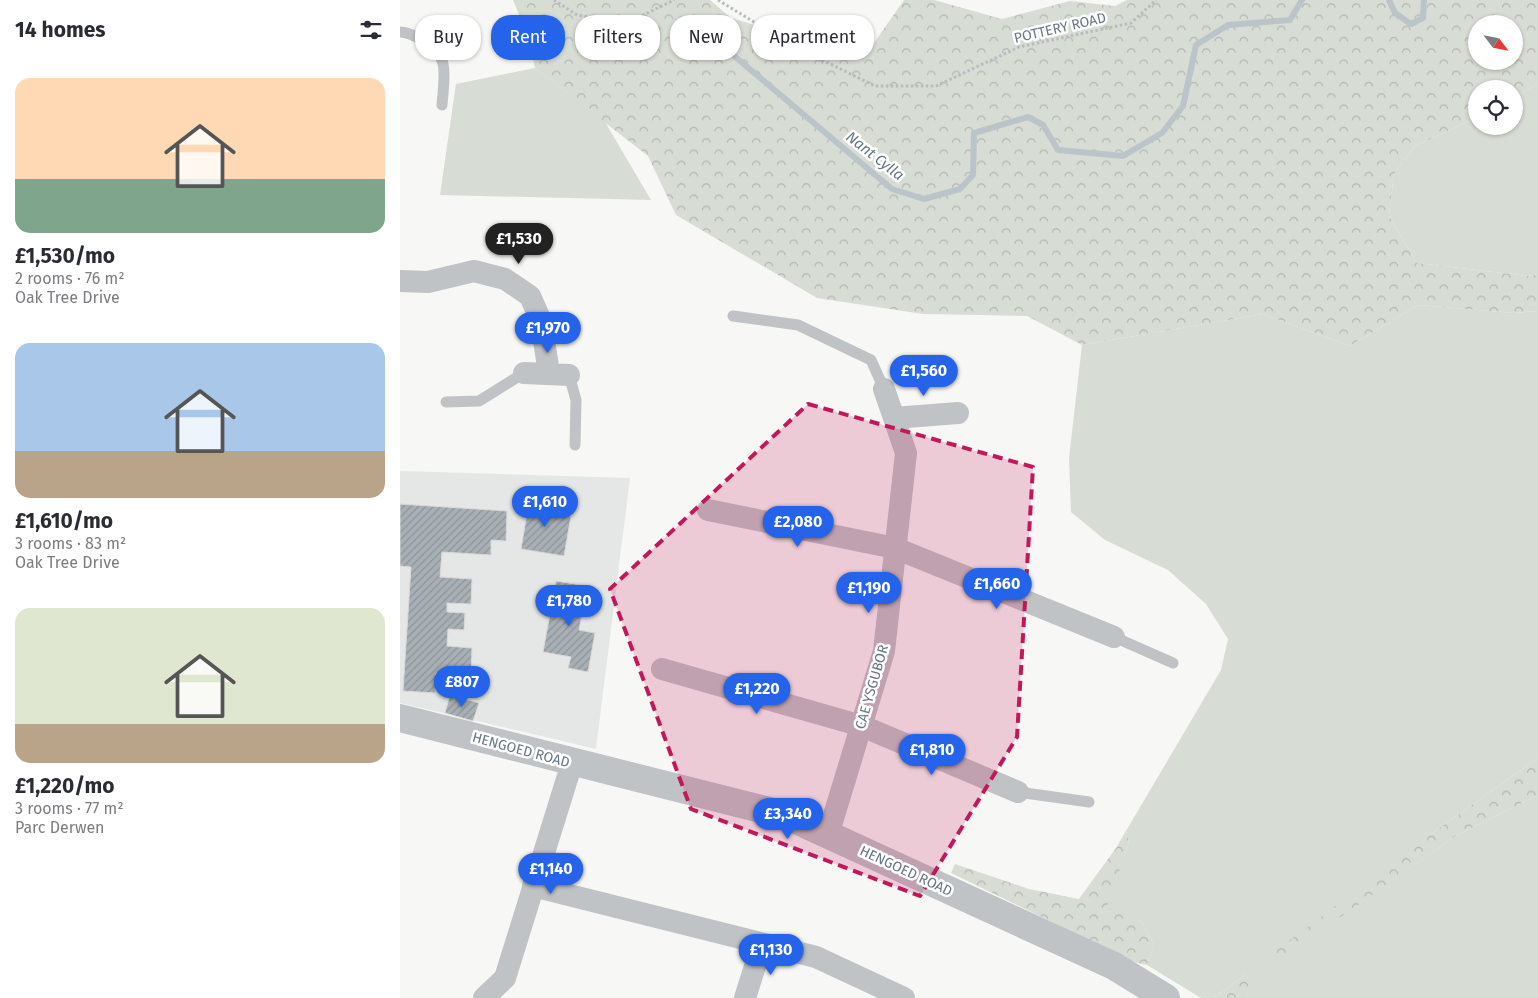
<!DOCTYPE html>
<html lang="en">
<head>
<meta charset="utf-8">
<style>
	body { margin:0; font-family:"Fira Sans",sans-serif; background:#f2f2f3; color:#2b2b33; height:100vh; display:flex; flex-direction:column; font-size:19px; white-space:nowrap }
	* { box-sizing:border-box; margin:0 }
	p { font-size:16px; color:#7c7c81 }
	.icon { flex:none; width:28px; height:28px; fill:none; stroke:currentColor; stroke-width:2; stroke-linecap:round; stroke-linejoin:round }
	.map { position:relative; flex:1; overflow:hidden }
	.sheet { display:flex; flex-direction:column; background:#fff; width:400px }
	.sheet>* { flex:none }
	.top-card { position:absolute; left:15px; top:15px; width:475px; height:45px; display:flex; gap:10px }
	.needle { width:32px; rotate:122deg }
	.fabs { position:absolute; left:1068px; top:15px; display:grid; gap:10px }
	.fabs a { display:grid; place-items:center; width:55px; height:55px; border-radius:50%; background:#fff; box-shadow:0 1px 4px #0004; font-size:25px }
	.price { position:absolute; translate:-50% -42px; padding:0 11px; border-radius:18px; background:#2563eb; color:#fff; font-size:16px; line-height:32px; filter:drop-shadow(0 1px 2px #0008) }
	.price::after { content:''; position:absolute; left:50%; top:30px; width:15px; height:11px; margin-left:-8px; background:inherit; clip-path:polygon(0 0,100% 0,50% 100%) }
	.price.active { background:#222; color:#fff }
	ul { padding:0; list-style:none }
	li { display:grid; align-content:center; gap:10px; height:265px; padding:0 15px }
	li span { display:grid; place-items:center; height:155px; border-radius:15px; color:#555 }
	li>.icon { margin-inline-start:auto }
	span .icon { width:90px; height:90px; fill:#fffc; stroke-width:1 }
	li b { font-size:21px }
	h2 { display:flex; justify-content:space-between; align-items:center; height:60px; padding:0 15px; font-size:21px }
	.tag { padding:0 18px; border-radius:20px; background:#fff; box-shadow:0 1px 4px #0004; font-size:18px; line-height:45px }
	.tag.active { background:#2563eb; color:#fff }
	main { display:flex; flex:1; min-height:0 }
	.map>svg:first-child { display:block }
</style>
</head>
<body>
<main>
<section class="sheet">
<h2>14 homes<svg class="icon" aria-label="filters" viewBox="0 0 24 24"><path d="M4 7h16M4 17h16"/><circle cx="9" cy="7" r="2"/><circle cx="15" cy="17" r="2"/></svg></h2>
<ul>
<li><span style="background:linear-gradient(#ffd9b3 65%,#7fa58c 0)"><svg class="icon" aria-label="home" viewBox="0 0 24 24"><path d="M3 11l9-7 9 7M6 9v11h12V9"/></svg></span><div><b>£1,530/mo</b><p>2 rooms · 76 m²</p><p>Oak Tree Drive</p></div></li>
<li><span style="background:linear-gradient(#a9c7e8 70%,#b9a48a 0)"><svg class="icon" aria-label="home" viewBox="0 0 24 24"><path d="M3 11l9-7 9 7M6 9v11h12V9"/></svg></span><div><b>£1,610/mo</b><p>3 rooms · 83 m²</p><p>Oak Tree Drive</p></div></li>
<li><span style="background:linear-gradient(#dfe7d0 75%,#b9a48a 0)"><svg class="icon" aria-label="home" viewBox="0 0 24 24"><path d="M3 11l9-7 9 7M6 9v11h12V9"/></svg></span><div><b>£1,220/mo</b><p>3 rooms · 77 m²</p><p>Parc Derwen</p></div></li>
</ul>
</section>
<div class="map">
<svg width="1138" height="998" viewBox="0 0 1138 998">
	<defs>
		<pattern id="forest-crowns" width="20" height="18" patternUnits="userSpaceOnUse" patternTransform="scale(1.25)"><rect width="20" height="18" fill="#d7dcd4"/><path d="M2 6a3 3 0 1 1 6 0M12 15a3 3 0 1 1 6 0" fill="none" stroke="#b2b7b2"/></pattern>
		<pattern id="building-hatch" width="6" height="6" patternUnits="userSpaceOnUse" patternTransform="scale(1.25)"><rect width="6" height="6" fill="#a9b0b5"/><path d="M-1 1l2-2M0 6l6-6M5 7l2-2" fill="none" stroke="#8e9499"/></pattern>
	</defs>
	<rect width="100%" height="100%" fill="#f7f7f5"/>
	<path fill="#e5e6e6" d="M0,471L230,478L196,749L0,703Z"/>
	<path fill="#d7dcd4" d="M135,68L205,122L251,200L40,195L56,84Z
		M1138,84V274L1128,276L1017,263L989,216L994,174L1015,146L1076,118V126H1114V97Z
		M1018,305L1113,313L1138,311V758L1027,837L880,959L1057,835L1138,795V998H846L853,983L845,975L814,998H801L747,965L754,945L741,921L706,908L729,842L726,831L821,670L828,639L806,604L768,570L705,540L671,512L669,458L682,345L863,314L950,346Z"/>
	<path fill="url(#forest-crowns)" fill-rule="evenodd" d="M113,0H310L331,18L425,46L467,53L504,0H534L602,19L670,1L715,6L727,0H1138V84L1114,97V89H1076V118L1015,146L994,174L989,216L1017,263L1128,276L1138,274V311L1113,313L1018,305L950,346L863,314L682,345L627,316L523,314L417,298L276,215L248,156L135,68L127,33ZM1076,24H1114V61H1076Z
		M1138,758V795L1057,835L880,960L874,952L1027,837Z
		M726,831L729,842L707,907L741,921L754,945L747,965L734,962L551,873L555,864L629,889L679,899L716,848Z
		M845,975L854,983L846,998H814Z"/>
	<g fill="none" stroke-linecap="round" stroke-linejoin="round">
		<path stroke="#bbc4c9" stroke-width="6" d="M989,0L995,13L1011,24L1023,18L1024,0
			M282,19L314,39L492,189L524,199L560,189L573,175L574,133L628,117L643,125L658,150L723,156L762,133L783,106L796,45L828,25L890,20L902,0"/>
	</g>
	<path fill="url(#building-hatch)" stroke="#d9d9d7" d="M131,490L145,492L141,511L171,516L164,556L121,549Z
		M0,504L107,511L106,541L91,540V555L42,552L40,577L72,579L71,604L47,603V612L65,613L64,630L48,629L47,646L72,648L71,675L36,673L35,693L3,691L11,567L0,566Z
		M156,581L187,586L179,630L195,633L188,672L168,668L171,657L143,652Z
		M50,695L79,703L73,721L45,713Z"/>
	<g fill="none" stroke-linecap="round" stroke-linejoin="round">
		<path stroke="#b9bcbe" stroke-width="3" stroke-dasharray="2.5 2.5" stroke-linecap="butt" d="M154,0L177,15L227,23L274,0
			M318,0L390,44L475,86H536L619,47L731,23L756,0"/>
		<path stroke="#bfc3c6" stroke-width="11" d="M0,32C8,32 15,36 22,40C51,54 44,77 42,105
			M333,316L398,325L471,360L484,389
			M169,375L176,400L175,445
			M46,402L79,401L124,373
			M714,637L773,663
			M618,792L689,802"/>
		<path stroke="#bfc3c6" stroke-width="22" d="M0,281L28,282L74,271L105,279L130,296L141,321L149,373
			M124,373L169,375
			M494,418L558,413
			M308,510L495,548L714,637
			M262,669L462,726L618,792
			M428,835L484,651L506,453L484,389
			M133,886L416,957L504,998
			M84,998L105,978L172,763
			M345,998L362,944"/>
		<path stroke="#bfc3c6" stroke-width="28" d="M0,718L385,815L714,966L766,998"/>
	</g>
	<path fill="#c2185b" fill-opacity="0.2" stroke="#c2185b" stroke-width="4" stroke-dasharray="10 6" stroke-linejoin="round" d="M408,404L633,467L617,737L520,896L291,809L210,589Z"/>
	<g text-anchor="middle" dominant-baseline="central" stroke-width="5" stroke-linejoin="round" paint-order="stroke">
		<g font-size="14" fill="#697784" stroke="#fff">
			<text transform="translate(660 28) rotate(-13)">POTTERY ROAD</text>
			<text transform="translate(472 687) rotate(-74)">CAE YSGUBOR</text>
			<text transform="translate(121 750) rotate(15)">HENGOED ROAD</text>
			<text transform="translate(506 871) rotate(25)">HENGOED ROAD</text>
		</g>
		<g font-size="15" font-style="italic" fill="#65777f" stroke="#fff">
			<text transform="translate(475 156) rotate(38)">Nant Cylla</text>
		</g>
	</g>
</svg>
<div class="fabs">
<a><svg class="needle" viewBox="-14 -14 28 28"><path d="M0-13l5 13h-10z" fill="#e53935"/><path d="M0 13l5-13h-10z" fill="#7c7c81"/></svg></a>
<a><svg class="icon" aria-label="locate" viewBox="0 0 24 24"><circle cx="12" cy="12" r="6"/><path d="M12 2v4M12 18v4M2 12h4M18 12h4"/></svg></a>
</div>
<b class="price active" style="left:119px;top:265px">£1,530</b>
<b class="price" style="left:148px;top:354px">£1,970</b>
<b class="price" style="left:524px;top:397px">£1,560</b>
<b class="price" style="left:145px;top:528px">£1,610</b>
<b class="price" style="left:398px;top:548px">£2,080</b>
<b class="price" style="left:597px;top:610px">£1,660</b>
<b class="price" style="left:469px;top:614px">£1,190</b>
<b class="price" style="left:169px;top:627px">£1,780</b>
<b class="price" style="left:62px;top:708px">£807</b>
<b class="price" style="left:357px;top:715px">£1,220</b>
<b class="price" style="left:532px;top:776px">£1,810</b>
<b class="price" style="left:388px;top:840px">£3,340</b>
<b class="price" style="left:151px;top:895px">£1,140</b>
<b class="price" style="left:371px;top:976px">£1,130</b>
<div class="top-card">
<a class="tag">Buy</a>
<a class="tag active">Rent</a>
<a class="tag">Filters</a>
<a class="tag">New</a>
<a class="tag">Apartment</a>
</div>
</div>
</main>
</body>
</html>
